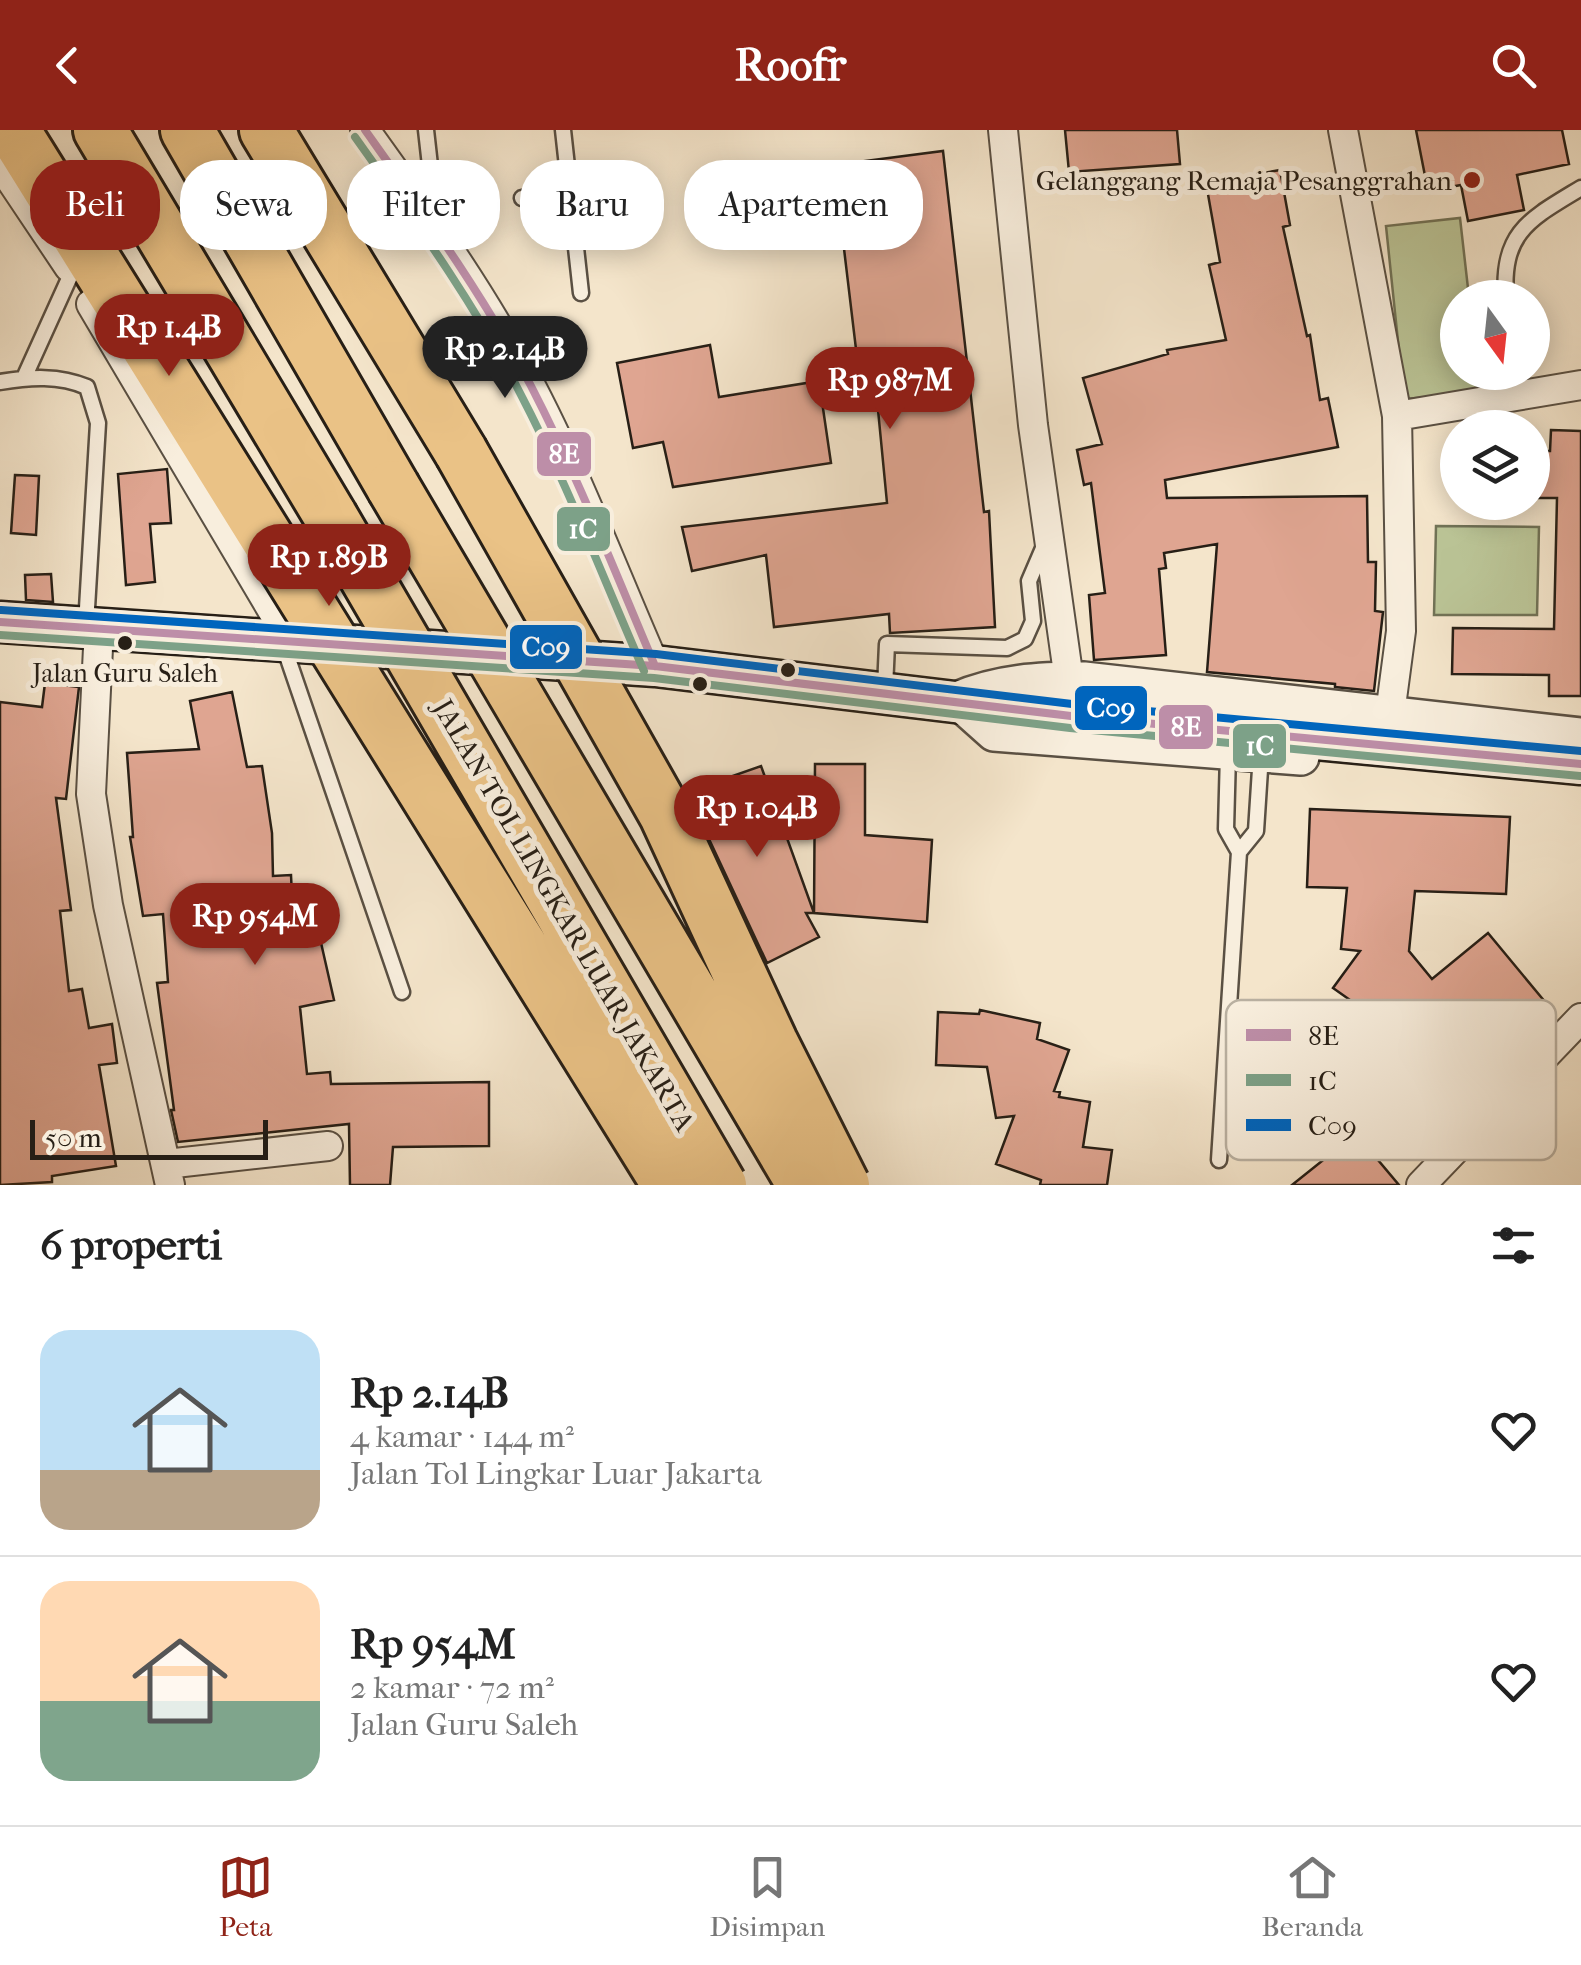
<!DOCTYPE html>
<html lang="id">
<head>
<meta charset="utf-8">
<style>
	body { margin:0; font-family:"IM FELL French Canon",serif; background:#f2f2f2; color:#222; height:100vh; display:flex; flex-direction:column; font-size:38px; white-space:nowrap }
	* { box-sizing:border-box; margin:0 }
	p { font-size:32px; color:#767676 }
	.icon { flex:none; width:55px; height:55px; fill:none; stroke:currentColor; stroke-width:2; stroke-linecap:round; stroke-linejoin:round }
	.map { position:relative; height:1055px; overflow:hidden }
	.panel { display:flex; flex-direction:column; background:#fff; flex:1 }
	.panel>* { flex:none }
	.top-card { position:absolute; left:30px; top:30px; width:1000px; height:90px; display:flex; gap:20px }
	.needle { width:65px; rotate:165deg }
	.fabs { position:absolute; left:1440px; top:150px; display:grid; gap:20px }
	.fabs a { display:grid; place-items:center; width:110px; height:110px; border-radius:50%; background:#fff; box-shadow:0 5px 25px #0003; font-size:50px }
	.scale { position:absolute; left:30px; bottom:25px; width:238px; box-sizing:border-box; padding-left:10px; border:5px solid #271f16; border-top:0; font-size:28px; line-height:35px; white-space:nowrap; color:#271f16; -webkit-text-stroke:8px #f8eedd; paint-order:stroke }
	.price { position:absolute; translate:-50% -85px; padding:0 22px; border-radius:35px; background:#8f2418; color:#fff; font-size:32px; line-height:65px; filter:drop-shadow(0 2px 5px #0008) }
	.price::after { content:''; position:absolute; left:50%; top:60px; width:30px; height:22px; margin-left:-15px; background:inherit; clip-path:polygon(0 0,100% 0,50% 100%) }
	.price.active { background:#222; color:#fff }
	ul { padding:0; list-style:none }
	li { display:flex; align-items:center; gap:30px; height:250px; padding:0 40px }
	li+li { border-top:2px solid #e0e0e0 }
	li span { display:grid; place-items:center; flex:none; width:280px; height:200px; border-radius:30px; color:#555 }
	li>.icon { margin-inline-start:auto }
	span .icon { width:120px; height:120px; fill:#fffc; stroke-width:1 }
	li b { font-size:42px }
	h2 { display:flex; justify-content:space-between; align-items:center; height:120px; padding:0 40px; font-size:42px }
	.tag { padding:0 35px; border-radius:40px; background:#fff; box-shadow:0 5px 25px #0003; font-size:35px; line-height:90px }
	.tag.active { background:#8f2418; color:#fff }
	header { display:flex; justify-content:space-between; align-items:center; height:130px; padding:0 40px; background:#8f2418; color:#fff; font-size:45px; font-weight:800 }
	.tab-bar { display:flex; justify-content:space-around; align-items:center; height:140px; border-top:2px solid #e0e0e0; background:#fff; font-size:28px; color:#767676 }
	.tab-bar a { display:grid; justify-items:center; gap:5px }
	.tab-bar .active { color:#8f2418 }
	.map>svg:first-child { display:block }
</style>
</head>
<body>
<header><svg class="icon" aria-label="back" viewBox="0 0 24 24"><path d="M15 5l-7 7 7 7"/></svg>Roofr<svg class="icon" aria-label="search" viewBox="0 0 24 24"><circle cx="10" cy="10" r="6"/><path d="M15 15l6 6"/></svg></header>
<div class="map">
<svg width="1581" height="1055" viewBox="0 0 1581 1055">
	<rect width="100%" height="100%" fill="#f4e5cb"/>
	<filter id="stains"><feTurbulence type="fractalNoise" baseFrequency=".002" numOctaves="4"/><feColorMatrix values="0 0 0 0 .2 0 0 0 0 .09 0 0 0 0 .02 0 0 0 .5 -.17"/></filter>
	<radialGradient id="worn" r=".72"><stop offset=".6" stop-color="#630" stop-opacity="0"/><stop offset="1" stop-color="#630" stop-opacity=".3"/></radialGradient>
	<path fill="#bbc597" stroke="#717256" stroke-width="2.5" d="M1460,88L1469,167L1458,168V242L1478,243L1480,263L1404,269L1386,96Z
		M1436,396L1539,397L1537,485H1434Z"/>
	<path fill="#dfa591" stroke="#271f16" stroke-width="2.5" d="M1065,0H1177L1180,34L1069,42Z
		M1416,0H1562L1569,34L1517,45L1524,80L1468,91L1461,55L1428,61Z
		M943,21L984,382L989,381L995,497L890,503L889,484L774,497L766,425L692,441L682,397L887,373L876,259L861,261L834,35Z
		M1280,40L1290,95L1283,97L1307,206L1310,205L1320,270L1328,268L1338,317L1165,350L1167,368L1367,366L1368,432H1376L1375,481L1383,482L1374,561L1335,557V554L1207,542L1217,414L1164,423L1166,438L1159,439L1166,525L1094,530L1089,465L1105,463L1091,353L1084,355L1077,320L1102,314L1083,248L1168,224L1167,220L1226,210L1209,135L1220,132L1206,53Z
		M710,215L719,267L819,251L831,333L673,357L663,312L633,318L617,233Z
		M1551,300L1581,301V566H1549V545L1452,544L1453,498L1554,499L1557,368H1532V321H1550Z
		M167,339L171,393L150,394L155,452L126,455L118,344Z
		M15,345L39,346L36,405L11,403Z
		M51,444L53,472L26,470L25,445Z
		M45,553L79,557L66,669L56,668L71,780L60,781L69,861L82,859L89,898L112,894L117,933L99,935L116,1036L52,1046V1052L0,1055V572L42,577Z
		M232,562L247,637L262,636L272,703L273,746L291,745L294,810L319,804L334,870L300,877L307,944L330,942L331,954L489,952V1016L393,1017L390,1055H350L349,994L178,1012L171,980H174L157,853L168,852L163,784L143,786L130,707H133L127,623L199,619L190,571Z
		M815,634H865V705L932,710L927,792L814,783Z
		M761,636L814,783H806L819,807L767,833L687,662Z
		M1310,679L1510,687L1506,764L1415,761L1409,821L1432,849L1488,803L1551,879L1462,954L1466,958L1429,998L1409,980L1352,999L1399,1055H1292L1337,1019L1323,953L1350,947L1345,932L1408,911L1333,858L1360,821L1341,819L1347,758L1307,757Z
		M980,880L1040,893L1037,909L1069,920L1054,961L1060,962L1059,967L1090,972L1083,1017L1112,1020L1107,1055H1040L1041,1050L996,1034L1014,986L996,988L987,937L936,935L938,882L979,884Z"/>
	<g fill="none" stroke-linecap="round" stroke-linejoin="round">
		<g stroke="#5a5043" stroke-width="19">
			<path id="service" d="M426,0L436,89
				M563,0L581,163
				M522,68L570,63
				M1506,168C1501,102 1530,89 1581,58
				M24,248L72,142
				M0,252C30,247 59,245 87,257L98,293L86,495
				M284,517L402,862
				M885,558L887,514L1007,518L1025,509L1033,491L1029,451L1044,416
				M1239,722L1256,701L1261,624
				M1219,1030L1239,722L1226,699L1228,624"/>
		</g>
		<g stroke="#5a5043" stroke-width="32">
			<path id="minor" d="M365,0C416,71 466,140 509,216C567,317 608,429 655,536
				M1003,0L1033,295L1069,550
				M1343,0L1397,286L1401,501L1390,584
				M0,34L69,137
				M91,174L291,512
				M1397,286L1581,255
				M99,497L91,664L108,775L170,1055
				M166,1034L328,1016
				M1421,1055L1581,888"/>
		</g>
		<g stroke="#5a5043" stroke-width="40">
			<path id="tertiary" d="M1301,627L994,603L957,570C998,552 1040,550 1084,550L1581,606"/>
		</g>
		<g stroke="#271f16" stroke-width="45">
			<path id="secondary" d="M0,492L655,536L1071,586L1581,634"/>
		</g>
		<g stroke="#271f16" stroke-width="58">
			<path id="motorway" d="M13,0L279,427
				M100,0L331,387
				M187,0L393,357
				M266,0L461,322"/>
		</g>
		<use href="#service" stroke="#f8eedd" stroke-width="14"/>
		<use href="#minor" stroke="#f8eedd" stroke-width="28"/>
		<use href="#tertiary" stroke="#f8eedd" stroke-width="35"/>
		<use href="#secondary" stroke="#f8eedd" stroke-width="40"/>
		<use href="#motorway" stroke="#eac286" stroke-width="52"/>
		<g stroke="#271f16" stroke-width="58" stroke-linecap="butt">
			<path id="motorway-bridge" d="M461,322L666,685L771,912L843,1055
				M393,357L804,1055
				M331,387L720,1055
				M279,427L669,1055"/>
		</g>
		<use href="#motorway-bridge" stroke="#eac286" stroke-width="52"/>
		<g stroke="#f8eedd" stroke-width="15">
			<path id="bus-1" d="M365,0C424,83 484,166 531,256C578,347 615,442 655,536
				M0,492L655,536L1071,586L1581,634"/>
		</g>
		<g stroke="#f8eedd" stroke-width="15">
			<path id="bus-2" d="M355,7C414,90 474,172 520,263C567,353 603,448 644,541
				M0,505L654,548L1070,598L1580,646"/>
		</g>
		<g stroke="#f8eedd" stroke-width="15">
			<path id="bus-3" d="M1,480L656,524L1072,574L1581,621"/>
		</g>
		<use href="#bus-1" stroke="#bd8ea8" stroke-width="8"/>
		<use href="#bus-2" stroke="#7da188" stroke-width="8"/>
		<use href="#bus-3" stroke="#0065bd" stroke-width="8"/>
	</g>
	<circle fill="#8f2418" stroke="#f8eedd" stroke-width="4" cx="1472" cy="50" r="10"/>
	<g fill="#271f16" stroke="#f8eedd" stroke-width="4">
		<circle cx="125" cy="513" r="9"/>
		<circle cx="788" cy="540" r="9"/>
		<circle cx="700" cy="554" r="9"/>
	</g>
	<g text-anchor="middle" dominant-baseline="central" stroke-width="10" stroke-linejoin="round" paint-order="stroke">
		<g font-size="26" fill="#271f16" stroke="#f8eedd">
			<text x="125" y="543">Jalan Guru Saleh</text>
		</g>
		<g font-size="28" fill="#271f16" stroke="#f8eedd" text-anchor="end">
			<text x="1452" y="50">Gelanggang Remaja Pesanggrahan</text>
		</g>
		<g font-size="28" fill="#271f16" stroke="#f8eedd">
			<text transform="translate(564 785) rotate(60)">JALAN TOL LINGKAR LUAR JAKARTA</text>
		</g>
	</g>
	<rect x="1226" y="870" width="330" height="160" rx="15" fill="#f8eedd" stroke="#b9b0a1" stroke-width="2.5"/>
	<rect x="1246" y="899" width="45" height="12" fill="#bd8ea8"/>
	<rect x="1246" y="944" width="45" height="12" fill="#7da188"/>
	<rect x="1246" y="989" width="45" height="12" fill="#0065bd"/>
	<g font-size="28" fill="#271f16">
		<text x="1308" y="915">8E</text>
		<text x="1308" y="960">1C</text>
		<text x="1308" y="1005">C09</text>
	</g>
	<g stroke="#f8eedd" stroke-width="4">
		<rect x="535" y="300" width="58" height="48" rx="10" fill="#bd8ea8"/>
		<rect x="555" y="375" width="57" height="48" rx="10" fill="#7da188"/>
		<rect x="508" y="493" width="76" height="48" rx="10" fill="#0065bd"/>
		<rect x="1073" y="554" width="76" height="48" rx="10" fill="#0065bd"/>
		<rect x="1157" y="573" width="58" height="48" rx="10" fill="#bd8ea8"/>
		<rect x="1231" y="592" width="57" height="48" rx="10" fill="#7da188"/>
	</g>
	<g font-size="28" text-anchor="middle" font-weight="bold" fill="#fff">
		<text x="564" y="333">8E</text>
		<text x="583" y="408">1C</text>
		<text x="546" y="526">C09</text>
		<text x="1111" y="587">C09</text>
		<text x="1186" y="606">8E</text>
		<text x="1260" y="625">1C</text>
	</g>
	<rect width="100%" height="100%" filter="url(#stains)"/>
	<rect width="100%" height="100%" fill="url(#worn)"/>
</svg>
<div class="fabs">
<a><svg class="needle" viewBox="-14 -14 28 28"><path d="M0-13l5 13h-10z" fill="#e53935"/><path d="M0 13l5-13h-10z" fill="#767676"/></svg></a>
<a><svg class="icon" aria-label="layers" viewBox="0 0 24 24"><path d="M12 4l9 5-9 5-9-5zM3 14l9 5 9-5"/></svg></a>
</div>
<div class="scale">50 m</div>
<b class="price" style="left:169px;top:249px">Rp 1.4B</b>
<b class="price active" style="left:505px;top:271px">Rp 2.14B</b>
<b class="price" style="left:890px;top:302px">Rp 987M</b>
<b class="price" style="left:329px;top:479px">Rp 1.89B</b>
<b class="price" style="left:757px;top:730px">Rp 1.04B</b>
<b class="price" style="left:255px;top:838px">Rp 954M</b>
<div class="top-card">
<a class="tag active">Beli</a>
<a class="tag">Sewa</a>
<a class="tag">Filter</a>
<a class="tag">Baru</a>
<a class="tag">Apartemen</a>
</div>
</div>
<section class="panel">
<h2>6 properti<svg class="icon" aria-label="filters" viewBox="0 0 24 24"><path d="M4 7h16M4 17h16"/><circle cx="9" cy="7" r="2"/><circle cx="15" cy="17" r="2"/></svg></h2>
<ul>
<li><span style="background:linear-gradient(#bfe0f5 70%,#b9a48a 0)"><svg class="icon" aria-label="home" viewBox="0 0 24 24"><path d="M3 11l9-7 9 7M6 9v11h12V9"/></svg></span><div><b>Rp 2.14B</b><p>4 kamar · 144 m²</p><p>Jalan Tol Lingkar Luar Jakarta</p></div><svg class="icon" aria-label="heart" viewBox="0 0 24 24"><path d="M12 20l-8-8c-3-5 5-10 8-4 3-6 11-1 8 4z"/></svg></li>
<li><span style="background:linear-gradient(#ffd9b3 60%,#7fa58c 0)"><svg class="icon" aria-label="home" viewBox="0 0 24 24"><path d="M3 11l9-7 9 7M6 9v11h12V9"/></svg></span><div><b>Rp 954M</b><p>2 kamar · 72 m²</p><p>Jalan Guru Saleh</p></div><svg class="icon" aria-label="heart" viewBox="0 0 24 24"><path d="M12 20l-8-8c-3-5 5-10 8-4 3-6 11-1 8 4z"/></svg></li>
</ul>
</section>
<nav class="tab-bar">
<a class="active"><svg class="icon" aria-label="map" viewBox="0 0 24 24"><path d="M3 6l6-2 6 2 6-2v14l-6 2-6-2-6 2zM9 4v14M15 6v14"/></svg>Peta</a>
<a><svg class="icon" aria-label="saved" viewBox="0 0 24 24"><path d="M7 4h10v16l-5-4-5 4z"/></svg>Disimpan</a>
<a><svg class="icon" aria-label="home" viewBox="0 0 24 24"><path d="M3 11l9-7 9 7M6 9v11h12V9"/></svg>Beranda</a>
</nav>
</body>
</html>
